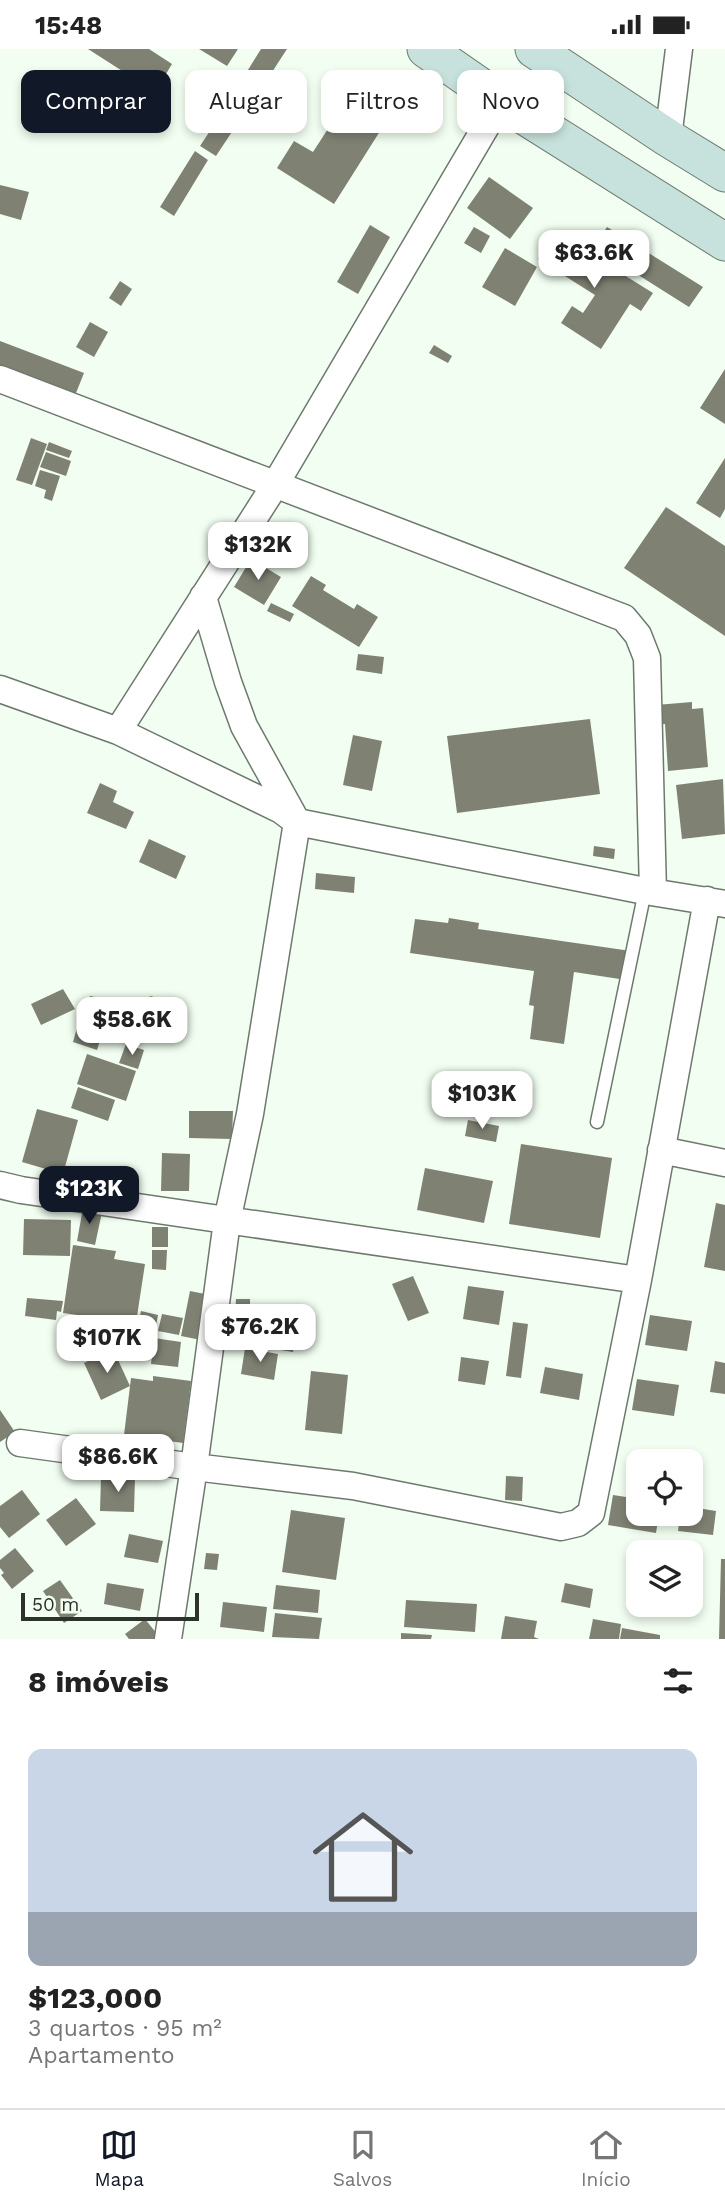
<!DOCTYPE html>
<html lang="pt">
<head>
<meta charset="utf-8">
<style>
	body { margin:0; font-family:"Work Sans",sans-serif; background:#f2f2f2; color:#222; height:100vh; display:flex; flex-direction:column; font-size:26px; white-space:nowrap }
	* { box-sizing:border-box; margin:0 }
	p { font-size:23px; color:#767676 }
	.icon { flex:none; width:38px; height:38px; fill:none; stroke:currentColor; stroke-width:2; stroke-linecap:round; stroke-linejoin:round }
	.map { position:relative; height:1590px; overflow:hidden }
	.details { display:flex; flex-direction:column; background:#fff; flex:1 }
	.details>* { flex:none }
	.hud { position:absolute; left:21px; top:21px; width:684px; height:63px; display:flex; gap:14px }
	.controls { position:absolute; left:626px; top:1400px; display:grid; gap:14px }
	.controls a { display:grid; place-items:center; width:77px; height:77px; border-radius:14px; background:#fff; box-shadow:0 4px 10px #0003; font-size:35px }
	.scale { position:absolute; left:21px; bottom:18px; width:178px; box-sizing:border-box; padding-left:7px; border:4px solid #2d322d; border-top:0; font-size:19px; line-height:24px; white-space:nowrap; color:#2d322d; -webkit-text-stroke:5px #f1fef1; paint-order:stroke }
	.price { position:absolute; translate:-50% -60px; padding:0 16px; border-radius:14px; background:#fff; color:#222; font-size:23px; line-height:46px; filter:drop-shadow(0 2px 4px #0008) }
	.price::after { content:''; position:absolute; left:50%; top:42px; width:21px; height:16px; margin-left:-10px; background:inherit; clip-path:polygon(0 0,100% 0,50% 100%) }
	.price.current { background:#111827; color:#fff }
	ul { padding:0; list-style:none }
	li { display:grid; align-content:center; gap:14px; height:371px; padding:0 28px }
	li+li { border-top:2px solid #e0e0e0 }
	li span { display:grid; place-items:center; height:217px; border-radius:14px; color:#555 }
	li>.icon { margin-inline-start:auto }
	span .icon { width:126px; height:126px; fill:#fffc; stroke-width:1 }
	li b { font-size:30px }
	h2 { display:flex; justify-content:space-between; align-items:center; height:84px; padding:0 28px; font-size:30px }
	.tag { padding:0 24px; border-radius:14px; background:#fff; box-shadow:0 4px 10px #0003; font-size:24px; line-height:63px }
	.tag.current { background:#111827; color:#fff }
	.status { display:flex; justify-content:space-between; align-items:center; height:49px; padding:0 35px; background:#fff; direction:ltr }
	.status svg { height:19px; fill:currentColor }
	.menu { display:flex; justify-content:space-around; align-items:center; height:98px; border-top:2px solid #e0e0e0; background:#fff; font-size:19px; color:#767676 }
	.menu a { display:grid; justify-items:center; gap:4px }
	.menu .current { color:#111827 }
	.map>svg:first-child { display:block }
</style>
</head>
<body>
<div class="status"><b>15:48</b><svg viewBox="0 0 49 12"><path d="M0 12V9h3v3zM5 12V6h3v6zM10 12V3h3v9zM15 12V0h3v12zM26 1h20v11H26zM47 4h2v5h-2z"/></svg></div>
<div class="map">
<svg width="725" height="1590" viewBox="0 0 725 1590">
	<rect width="100%" height="100%" fill="#f1fef1"/>
	<path fill="#7f8273" d="M88,0H149L172,15L155,43Z
		M199,0H238L227,17Z
		M261,0H287L261,40L243,29Z
		M233,47L249,57L216,107L200,97Z
		M344,55L382,79L334,155L277,119L294,92L313,103Z
		M195,102L208,111L174,167L160,158Z
		M489,128L533,159L510,190L467,159Z
		M0,136L29,143L21,171L0,165Z
		M370,176L390,188L358,245L337,233Z
		M474,178L490,187L481,204L464,194Z
		M607,178L703,238L689,258L594,198Z
		M555,183L653,244L641,262L630,255L601,300L561,274L572,257L583,264L595,246L538,210Z
		M505,199L537,218L515,257L482,238Z
		M120,232L132,240L121,257L109,249Z
		M90,273L108,283L94,308L76,298Z
		M0,292L84,324L74,349L0,321Z
		M434,296L452,307L448,314L429,304Z
		M725,320V375L700,359Z
		M31,389L47,395L32,436L16,431Z
		M49,393L72,402L69,409L46,401Z
		M46,403L71,412L66,427L40,418Z
		M725,409V460L720,469L696,454Z
		M40,421L60,427L52,452L44,449L46,441L35,437Z
		M666,458L725,497V587L624,519Z
		M274,473L290,480L280,502L264,495Z
		M251,510L281,528L264,556L234,538Z
		M311,527L326,536L323,541L354,560L357,555L378,568L359,598L292,557Z
		M271,554L294,565L290,573L267,562Z
		M358,605L384,608L382,625L356,621Z
		M692,653V660L703,659L708,718L668,722L665,675L658,676L656,656Z
		M590,670L600,745L457,764L447,687Z
		M353,686L382,692L372,742L343,736Z
		M723,730L725,785L682,790L676,736Z
		M100,734L117,742L113,753L134,763L126,780L87,764Z
		M149,790L186,807L176,830L139,813Z
		M594,797L615,800L614,810L593,807Z
		M316,824L355,828L354,844L315,840Z
		M449,869L479,874L478,880L631,902L626,931L574,923L564,995L530,990L534,957L529,956L534,922L410,904L415,870L448,874Z
		M63,940L75,960L41,976L31,955Z
		M90,947L117,953L114,962L88,956Z
		M150,947L169,952L166,964L147,958Z
		M83,958L108,966L97,1001L73,993Z
		M115,979L125,982L121,994L111,990Z
		M126,995L144,1001L138,1020L119,1014Z
		M87,1005L136,1022L126,1052L77,1035Z
		M78,1038L115,1051L108,1072L71,1059Z
		M37,1060L78,1071L63,1125L22,1113Z
		M189,1062H233L232,1090L189,1089Z
		M468,1071L499,1077L496,1093L465,1087Z
		M521,1095L612,1109L600,1189L509,1175Z
		M162,1104L190,1105L189,1142H161Z
		M425,1119L493,1132L484,1174L417,1161Z
		M716,1154L725,1156V1222L704,1218Z
		M83,1159L102,1163L95,1196L77,1192Z
		M24,1170L71,1171L70,1207L23,1206Z
		M152,1178H168V1198H152Z
		M73,1196L116,1202L114,1210L145,1215L136,1274L63,1264Z
		M152,1201H167L166,1221L152,1220Z
		M413,1227L429,1264L408,1272L392,1235Z
		M468,1237L504,1242L499,1276L463,1270Z
		M190,1242L210,1246L201,1291L181,1287Z
		M27,1249L63,1252L61,1263L57,1262L56,1271L25,1267Z
		M236,1250H250V1268H235Z
		M141,1262L158,1266L155,1282L138,1278Z
		M162,1265L183,1269L179,1286L158,1282Z
		M650,1266L692,1272L687,1302L645,1296Z
		M513,1273L528,1275L521,1329L506,1327Z
		M259,1276L297,1282L293,1303L256,1297Z
		M154,1289L181,1293L178,1318L151,1315Z
		M245,1299L278,1305L274,1331L241,1325Z
		M113,1300L130,1337L101,1351L84,1314Z
		M461,1308L489,1312L485,1336L458,1332Z
		M715,1312L725,1314V1345L710,1343Z
		M545,1318L583,1325L579,1351L540,1344Z
		M311,1322L348,1326L342,1385L305,1381Z
		M153,1327L191,1332L183,1394L124,1386L131,1329L153,1332Z
		M637,1330L679,1336L674,1367L632,1361Z
		M0,1361L15,1383L0,1393Z
		M506,1427L523,1428L522,1452L505,1451Z
		M101,1428H135L134,1463L100,1462Z
		M22,1441L40,1465L9,1489L0,1478V1457Z
		M613,1446L639,1450V1465H659L656,1484L608,1476Z
		M76,1449L96,1475L66,1497L46,1471Z
		M691,1458L716,1462L713,1486L678,1482L680,1465H691Z
		M291,1461L345,1469L336,1531L282,1523Z
		M129,1485L163,1492L158,1514L124,1508Z
		M15,1499L34,1522L12,1540L1,1526L4,1524L0,1519V1511Z
		M206,1504L219,1505L217,1521L204,1520Z
		M721,1510H725V1590H719Z
		M60,1531L82,1562L64,1574L43,1542Z
		M107,1534L144,1540L140,1562L104,1555Z
		M565,1534L593,1540L590,1559L561,1553Z
		M276,1536L320,1541L318,1564L273,1560Z
		M406,1551L477,1555L475,1583L404,1578Z
		M223,1553L267,1558L264,1583L220,1578Z
		M275,1564L322,1569L319,1590L272,1588Z
		M505,1567L537,1572L534,1588L539,1590H501Z
		M145,1570L161,1590H129L125,1585Z
		M593,1570L621,1575L619,1590H589Z
		M622,1579L660,1586V1590H620Z
		M401,1584L432,1586L431,1590H401Z"/>
	<g fill="none" stroke-linecap="round" stroke-linejoin="round">
		<g stroke="#6e796e" stroke-width="15">
			<path id="lane" d="M597,1073L645,842"/>
		</g>
		<g stroke="#6e796e" stroke-width="29">
			<path id="street" d="M668,89L679,0
				M0,330L624,569L638,586L647,609L653,843
				M0,640L118,682L281,761L297,773L645,842L725,855
				M118,682L275,436L501,52
				M661,1101L725,1114
				M0,1136L21,1141L638,1231
				M20,1394L194,1418L353,1437L561,1478L578,1474L591,1464L638,1231L707,851
				M168,1590L194,1418L227,1172L250,1065L297,773L244,677L228,633L203,548"/>
		</g>
		<g stroke="#6e796e" stroke-width="39">
			<path id="secondary" d="M426,0L501,52L725,193
				M534,0L668,89L725,124"/>
		</g>
		<use href="#lane" stroke="#fff" stroke-width="12"/>
		<use href="#street" stroke="#fff" stroke-width="26"/>
		<use href="#secondary" stroke="#c7e2dc" stroke-width="37"/>
	</g>
</svg>
<div class="controls">
<a><svg class="icon" aria-label="locate" viewBox="0 0 24 24"><circle cx="12" cy="12" r="6"/><path d="M12 2v4M12 18v4M2 12h4M18 12h4"/></svg></a>
<a><svg class="icon" aria-label="layers" viewBox="0 0 24 24"><path d="M12 4l9 5-9 5-9-5zM3 14l9 5 9-5"/></svg></a>
</div>
<div class="scale">50 m</div>
<b class="price" style="left:594px;top:241px">$63.6K</b>
<b class="price" style="left:258px;top:533px">$132K</b>
<b class="price" style="left:132px;top:1008px">$58.6K</b>
<b class="price" style="left:482px;top:1082px">$103K</b>
<b class="price current" style="left:89px;top:1177px">$123K</b>
<b class="price" style="left:260px;top:1315px">$76.2K</b>
<b class="price" style="left:107px;top:1326px">$107K</b>
<b class="price" style="left:118px;top:1445px">$86.6K</b>
<div class="hud">
<a class="tag current">Comprar</a>
<a class="tag">Alugar</a>
<a class="tag">Filtros</a>
<a class="tag">Novo</a>
</div>
</div>
<section class="details">
<h2>8 imóveis<svg class="icon" aria-label="filters" viewBox="0 0 24 24"><path d="M4 7h16M4 17h16"/><circle cx="9" cy="7" r="2"/><circle cx="15" cy="17" r="2"/></svg></h2>
<ul>
<li><span style="background:linear-gradient(#c9d6e8 75%,#9aa5b1 0)"><svg class="icon" aria-label="home" viewBox="0 0 24 24"><path d="M3 11l9-7 9 7M6 9v11h12V9"/></svg></span><div><b>$123,000</b><p>3 quartos · 95 m²</p><p>Apartamento</p></div></li>
</ul>
</section>
<nav class="menu">
<a class="current"><svg class="icon" aria-label="map" viewBox="0 0 24 24"><path d="M3 6l6-2 6 2 6-2v14l-6 2-6-2-6 2zM9 4v14M15 6v14"/></svg>Mapa</a>
<a><svg class="icon" aria-label="saved" viewBox="0 0 24 24"><path d="M7 4h10v16l-5-4-5 4z"/></svg>Salvos</a>
<a><svg class="icon" aria-label="home" viewBox="0 0 24 24"><path d="M3 11l9-7 9 7M6 9v11h12V9"/></svg>Início</a>
</nav>
</body>
</html>
